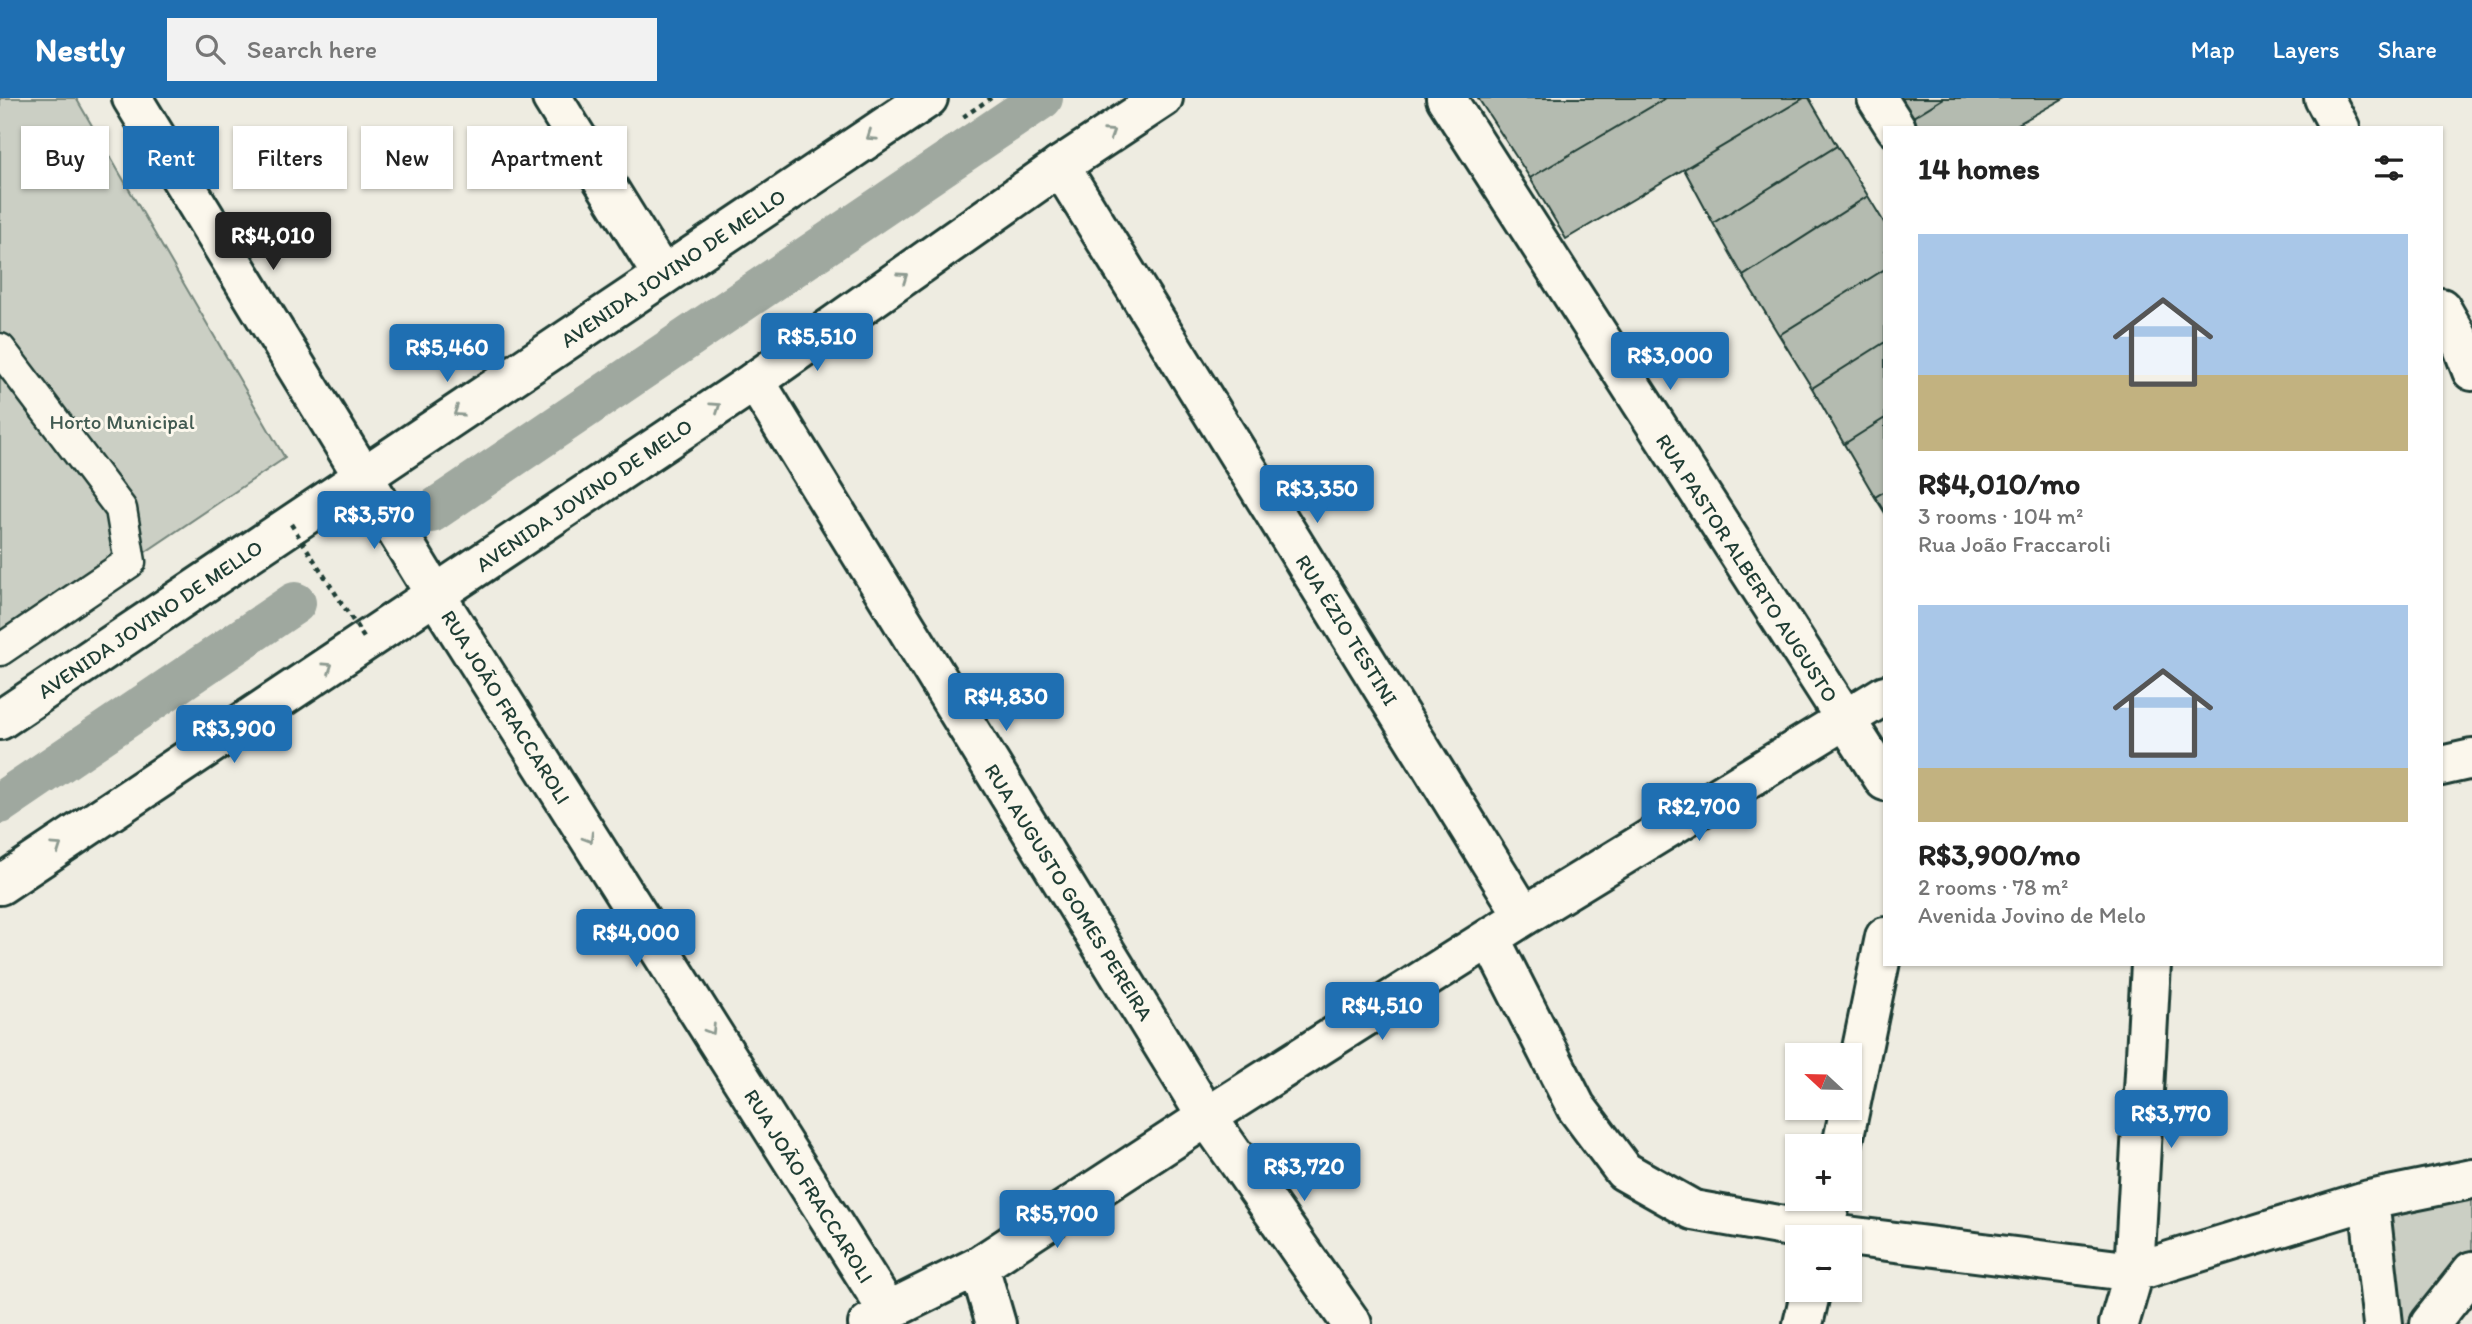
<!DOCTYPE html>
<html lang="en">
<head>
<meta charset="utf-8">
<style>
	body { margin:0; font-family:Itim,sans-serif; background:#f2f2f2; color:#222; height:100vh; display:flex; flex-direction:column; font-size:26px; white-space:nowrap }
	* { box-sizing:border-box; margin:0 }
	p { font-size:23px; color:#767676 }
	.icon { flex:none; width:38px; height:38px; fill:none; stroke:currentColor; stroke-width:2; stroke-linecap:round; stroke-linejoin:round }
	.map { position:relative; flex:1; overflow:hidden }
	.drawer { position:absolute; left:1883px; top:28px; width:560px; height:840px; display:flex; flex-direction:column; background:#fff; border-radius:0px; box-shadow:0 2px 5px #0004 }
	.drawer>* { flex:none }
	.guide { position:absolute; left:21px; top:28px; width:665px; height:63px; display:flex; gap:14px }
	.needle { width:46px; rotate:292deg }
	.tools { position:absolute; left:1785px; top:945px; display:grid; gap:14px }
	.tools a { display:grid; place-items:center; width:77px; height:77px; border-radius:0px; background:#fff; box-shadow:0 2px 5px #0004; font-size:35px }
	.price { position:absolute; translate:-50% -60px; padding:0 16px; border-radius:7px; background:#1f6fb2; color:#fff; font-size:23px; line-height:46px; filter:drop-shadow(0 2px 4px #0008) }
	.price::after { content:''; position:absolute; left:50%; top:42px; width:21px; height:16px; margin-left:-10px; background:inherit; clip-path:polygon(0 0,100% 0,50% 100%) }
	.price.current { background:#222; color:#fff }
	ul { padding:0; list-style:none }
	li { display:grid; align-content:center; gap:14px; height:371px; padding:0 35px }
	li span { display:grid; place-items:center; height:217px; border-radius:0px; color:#555 }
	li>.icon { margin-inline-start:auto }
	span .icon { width:126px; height:126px; fill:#fffc; stroke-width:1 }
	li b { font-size:30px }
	h2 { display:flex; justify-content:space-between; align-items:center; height:84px; padding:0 35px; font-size:30px }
	.tag { padding:0 24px; border-radius:0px; background:#fff; box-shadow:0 2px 5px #0004; font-size:24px; line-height:63px }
	.tag.current { background:#1f6fb2; color:#fff }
	header { display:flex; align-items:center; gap:42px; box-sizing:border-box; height:98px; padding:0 35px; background:#1f6fb2; color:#fff }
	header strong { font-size:33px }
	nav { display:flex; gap:38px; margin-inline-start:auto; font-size:24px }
	.search { width:490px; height:63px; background:#f2f2f2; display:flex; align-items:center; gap:18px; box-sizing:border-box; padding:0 24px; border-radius:0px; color:#767676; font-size:26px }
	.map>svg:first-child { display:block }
</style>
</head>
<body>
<header>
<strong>Nestly</strong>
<div class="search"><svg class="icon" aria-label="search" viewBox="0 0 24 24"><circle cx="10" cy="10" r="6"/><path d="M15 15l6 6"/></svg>Search here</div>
<nav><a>Map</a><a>Layers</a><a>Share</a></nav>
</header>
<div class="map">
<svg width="2472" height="1226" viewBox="0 0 2472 1226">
	<rect width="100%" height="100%" fill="#eeece1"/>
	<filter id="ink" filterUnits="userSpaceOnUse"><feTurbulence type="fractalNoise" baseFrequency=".0143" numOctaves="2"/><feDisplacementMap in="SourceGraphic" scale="14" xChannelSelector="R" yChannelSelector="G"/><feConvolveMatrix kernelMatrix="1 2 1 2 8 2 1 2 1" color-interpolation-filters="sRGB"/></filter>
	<g filter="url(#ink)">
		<path fill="#cbcfc4" stroke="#75867c" stroke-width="2" d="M0,0H76L285,360L0,552Z
			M2472,1089V1160L2420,1226H2392L2389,1119L2394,1112Z"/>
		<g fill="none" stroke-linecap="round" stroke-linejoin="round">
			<path stroke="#9fa89f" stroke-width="42" d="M431,414L1042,0
				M0,705L295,505"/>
		</g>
		<path fill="#b4bbb0" stroke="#1f3d34" stroke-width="2" d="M1478,0H1666L1530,80Z
			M1666,0H1804L1566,141L1530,80Z
			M1804,0H1809L1837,48L1713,125L1684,71Z
			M1895,0H1944L1908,22Z
			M1944,0H2064L2011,30H1912L1908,22Z
			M1837,48L1868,98L1743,178L1713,125Z
			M1868,98L1885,126V171L1779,237L1743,178Z
			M1885,171V244L1812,290L1779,237Z
			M1885,244V320L1844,346L1812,290Z
			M1885,320V393L1875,399L1844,346Z
			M1885,393V415L1875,399Z"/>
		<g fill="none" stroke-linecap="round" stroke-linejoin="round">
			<g stroke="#1f3d34" stroke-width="35">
				<path id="pedestrian" d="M0,251L121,411L130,464L0,552"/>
			</g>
			<g stroke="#1f3d34" stroke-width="44">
				<path id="minor" d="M132,0L435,496L888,1213
					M552,0L662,177
					M1446,0L1885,683
					M1877,0L1896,30
					M2324,0L2340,30
					M1060,68L1524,818
					M2441,210L2462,247L2472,273
					M755,283L1207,1019L1352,1226
					M2441,668L2472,661
					M1490,840L1576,1009L1624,1073L1693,1112L1824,1135L2134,1174L2369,1102L2472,1081
					M1850,1009L1885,839
					M1842,1048L1850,1010
					M2369,1102L2383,1226
					M1823,1139L1831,1101
					M979,1168L996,1226
					M868,1226L888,1213L979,1168L1207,1019L1524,818L1885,597
					M1803,1226L1811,1192
					M2119,1226L2134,1174L2151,866
					M2430,1226L2472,1173"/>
			</g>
			<g stroke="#1f3d34" stroke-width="44">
				<path id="secondary" d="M0,622L928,0
					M0,787L755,283L1060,68L1163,0"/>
			</g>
			<path stroke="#1f3d34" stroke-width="4.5" stroke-dasharray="5 5" stroke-linecap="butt" d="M963,19L991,0"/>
			<use href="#pedestrian" stroke="#fbf7ec" stroke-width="30"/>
			<use href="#minor" stroke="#fbf7ec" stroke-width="38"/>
			<use href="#secondary" stroke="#fbf7ec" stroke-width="38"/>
			<path stroke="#1f3d34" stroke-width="4.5" stroke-dasharray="5 5" stroke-linecap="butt" d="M291,426L366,543"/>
		</g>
		<defs><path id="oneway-chevron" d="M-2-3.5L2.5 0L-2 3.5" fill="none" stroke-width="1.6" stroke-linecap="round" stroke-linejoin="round" transform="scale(1.75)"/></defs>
		<g stroke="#8d9a90">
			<use href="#oneway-chevron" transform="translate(1110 35) rotate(-33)"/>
			<use href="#oneway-chevron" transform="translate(871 38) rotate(146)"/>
			<use href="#oneway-chevron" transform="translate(903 179) rotate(-35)"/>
			<use href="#oneway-chevron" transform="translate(716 309) rotate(-34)"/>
			<use href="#oneway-chevron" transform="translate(458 314) rotate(146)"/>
			<use href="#oneway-chevron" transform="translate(328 569) rotate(-34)"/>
			<use href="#oneway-chevron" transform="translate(589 740) rotate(58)"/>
			<use href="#oneway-chevron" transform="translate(57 749) rotate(-34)"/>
			<use href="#oneway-chevron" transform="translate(711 932) rotate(58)"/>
		</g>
	</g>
	<g text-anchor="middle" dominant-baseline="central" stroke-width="6" stroke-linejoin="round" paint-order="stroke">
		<g font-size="21" fill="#1f3d34" stroke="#fbf7ec">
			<text transform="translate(673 170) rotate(-34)">AVENIDA JOVINO DE MELLO</text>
			<text transform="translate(584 397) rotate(-34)">AVENIDA JOVINO DE MELO</text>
			<text transform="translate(1747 470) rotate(57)">RUA PASTOR ALBERTO AUGUSTO</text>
			<text transform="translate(150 521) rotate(-34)">AVENIDA JOVINO DE MELLO</text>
			<text transform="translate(1347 532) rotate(58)">RUA ÉZIO TESTINI</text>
			<text transform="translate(506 609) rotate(58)">RUA JOÃO FRACCAROLI</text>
			<text transform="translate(1069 794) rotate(58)">RUA AUGUSTO GOMES PEREIRA</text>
			<text transform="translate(809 1088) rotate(58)">RUA JOÃO FRACCAROLI</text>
		</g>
		<g font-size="21" fill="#415a51" stroke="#fbf7ec">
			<text x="122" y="323">Horto Municipal</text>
		</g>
	</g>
</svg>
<div class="tools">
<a><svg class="needle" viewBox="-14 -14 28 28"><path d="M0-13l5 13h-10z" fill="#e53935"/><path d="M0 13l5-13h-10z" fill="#767676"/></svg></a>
<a>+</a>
<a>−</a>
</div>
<b class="price current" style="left:273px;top:174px">R$4,010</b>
<b class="price" style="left:817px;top:275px">R$5,510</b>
<b class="price" style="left:447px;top:286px">R$5,460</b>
<b class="price" style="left:1670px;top:294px">R$3,000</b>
<b class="price" style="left:1317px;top:427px">R$3,350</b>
<b class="price" style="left:374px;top:453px">R$3,570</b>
<b class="price" style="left:1006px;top:635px">R$4,830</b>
<b class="price" style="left:234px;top:667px">R$3,900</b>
<b class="price" style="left:1699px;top:745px">R$2,700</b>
<b class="price" style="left:636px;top:871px">R$4,000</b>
<b class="price" style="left:1382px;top:944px">R$4,510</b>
<b class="price" style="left:2171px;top:1052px">R$3,770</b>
<b class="price" style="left:1304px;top:1105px">R$3,720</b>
<b class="price" style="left:1057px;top:1152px">R$5,700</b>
<div class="guide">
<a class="tag">Buy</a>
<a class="tag current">Rent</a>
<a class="tag">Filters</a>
<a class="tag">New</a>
<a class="tag">Apartment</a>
</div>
<section class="drawer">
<h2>14 homes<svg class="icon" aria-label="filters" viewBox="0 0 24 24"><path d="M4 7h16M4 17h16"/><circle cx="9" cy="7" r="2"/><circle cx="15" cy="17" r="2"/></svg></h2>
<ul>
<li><span style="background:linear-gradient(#a9c7e8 65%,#c2b280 0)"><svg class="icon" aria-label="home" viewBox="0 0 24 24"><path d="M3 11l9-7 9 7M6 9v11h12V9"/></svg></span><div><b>R$4,010/mo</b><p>3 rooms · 104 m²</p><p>Rua João Fraccaroli</p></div></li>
<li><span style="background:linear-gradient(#a9c7e8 75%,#c2b280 0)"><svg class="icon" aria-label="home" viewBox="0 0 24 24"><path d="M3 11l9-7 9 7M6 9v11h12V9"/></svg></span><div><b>R$3,900/mo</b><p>2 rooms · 78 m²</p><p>Avenida Jovino de Melo</p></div></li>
</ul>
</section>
</div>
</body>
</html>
